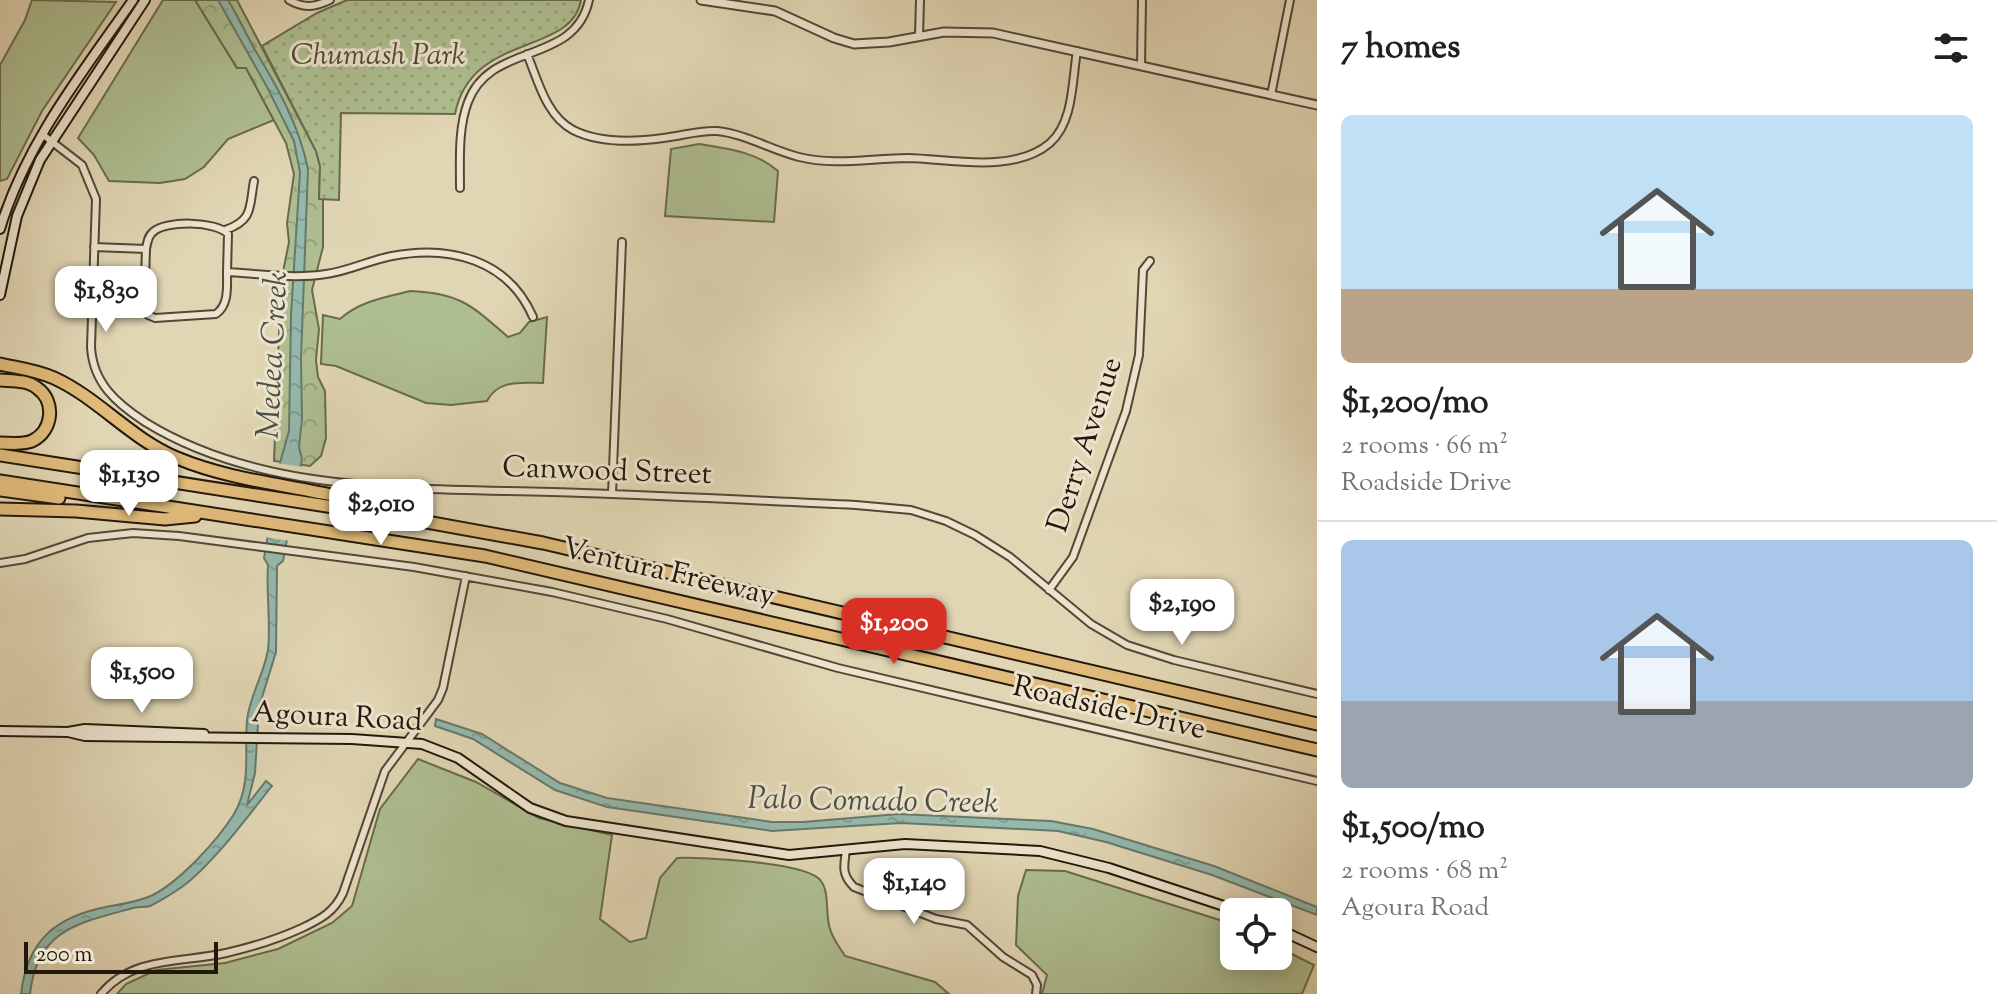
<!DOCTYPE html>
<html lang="en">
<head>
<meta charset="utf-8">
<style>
	body { margin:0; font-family:"Sorts Mill Goudy",serif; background:#f2f2f2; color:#202124; height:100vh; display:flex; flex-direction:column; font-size:30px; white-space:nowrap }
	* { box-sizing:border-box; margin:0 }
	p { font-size:26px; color:#757577 }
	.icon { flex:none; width:44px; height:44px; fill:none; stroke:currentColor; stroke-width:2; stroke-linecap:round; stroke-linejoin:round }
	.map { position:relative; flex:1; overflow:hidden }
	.drawer { display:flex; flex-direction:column; background:#fff; width:680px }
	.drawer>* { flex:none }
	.controls { position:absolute; left:1220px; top:898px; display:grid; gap:16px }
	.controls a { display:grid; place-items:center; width:72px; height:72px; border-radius:12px; background:#fff; box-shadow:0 4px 20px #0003; font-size:40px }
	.scale { position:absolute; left:24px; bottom:20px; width:194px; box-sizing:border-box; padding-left:8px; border:4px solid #23180b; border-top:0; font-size:22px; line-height:28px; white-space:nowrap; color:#23180b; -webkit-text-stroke:6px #ece4ce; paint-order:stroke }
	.price { position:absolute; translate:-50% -68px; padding:0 18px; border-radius:16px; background:#fff; color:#222; font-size:26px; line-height:52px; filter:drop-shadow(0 2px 4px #0008) }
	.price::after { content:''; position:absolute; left:50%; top:48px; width:24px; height:18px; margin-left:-12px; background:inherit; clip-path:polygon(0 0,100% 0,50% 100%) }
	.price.current { background:#d93025; color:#fff }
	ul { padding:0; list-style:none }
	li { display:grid; align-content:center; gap:16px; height:424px; padding:0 24px }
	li+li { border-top:2px solid #e0e0e0 }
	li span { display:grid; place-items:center; height:248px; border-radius:12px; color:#555 }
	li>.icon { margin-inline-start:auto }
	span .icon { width:144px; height:144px; fill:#fffc; stroke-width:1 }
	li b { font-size:34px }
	h2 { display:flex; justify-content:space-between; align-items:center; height:96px; padding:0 24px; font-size:34px }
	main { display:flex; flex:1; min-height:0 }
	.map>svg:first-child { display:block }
</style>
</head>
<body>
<main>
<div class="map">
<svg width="1317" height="994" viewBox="0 0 1317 994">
	<defs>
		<pattern id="forest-crowns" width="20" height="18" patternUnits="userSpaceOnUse" patternTransform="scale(2)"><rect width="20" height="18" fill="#aebe90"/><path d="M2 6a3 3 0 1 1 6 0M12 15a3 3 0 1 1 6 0" fill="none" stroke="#95a37b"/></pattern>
		<pattern id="park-dots" width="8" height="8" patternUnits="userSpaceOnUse" patternTransform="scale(2)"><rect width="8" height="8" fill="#aebe90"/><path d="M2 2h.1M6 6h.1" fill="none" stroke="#95a37b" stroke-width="1.8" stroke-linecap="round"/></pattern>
		<pattern id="water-ripples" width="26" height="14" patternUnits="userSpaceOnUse" patternTransform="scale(2)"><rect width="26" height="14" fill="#94b9ad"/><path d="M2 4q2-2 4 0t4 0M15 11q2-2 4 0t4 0" fill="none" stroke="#7f9e94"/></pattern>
	</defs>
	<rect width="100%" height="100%" fill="#e1d6b4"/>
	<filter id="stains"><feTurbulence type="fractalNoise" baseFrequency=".0025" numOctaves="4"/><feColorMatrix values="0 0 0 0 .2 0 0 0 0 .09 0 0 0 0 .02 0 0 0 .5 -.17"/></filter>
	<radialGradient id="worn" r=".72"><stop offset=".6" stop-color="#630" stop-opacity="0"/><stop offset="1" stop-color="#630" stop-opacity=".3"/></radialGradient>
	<path fill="#aebe90" stroke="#686b4e" stroke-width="2" d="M32,0L116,2L42,111L7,179L0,181V65L25,20Z
		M163,0H195L237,68H246L274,120L228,139L204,167L185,179L160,183L109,181L94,155L78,138Z
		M699,144C728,149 755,151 778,171L774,222L665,216L671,149Z
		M410,291C461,293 472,306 508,337L520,333L529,322L547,317L543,383C522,383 498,379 487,401L451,405L426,403L336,366L321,364L323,315L340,319C360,301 386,297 410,291Z
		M418,759L476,782L539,818L612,835L600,919L630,942L646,938L660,878L677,858C702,857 808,862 821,881C830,893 825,915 830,929C833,939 840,948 845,956L935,982L949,994H117L126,984L156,970L225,963L278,949L332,923L352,906L380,809Z
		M1026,870L1065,871L1226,922L1234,926V956H1278V947L1314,965L1302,994H1042L1047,975L1016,945L1018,896Z"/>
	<path fill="url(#forest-crowns)" stroke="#686b4e" stroke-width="2" d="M195,0H237L316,151L320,166L319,199H323V247L312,290L319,329L316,360L318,377L325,391L326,438L321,456L310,466L274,461L281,282L289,242L287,223L294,174L286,143L246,68H237Z"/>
	<path fill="url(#park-dots)" stroke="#686b4e" stroke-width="2" d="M347,0H581C572,56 471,32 455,114L341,113L339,200L319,199L320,166L316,151L262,46L317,13Z"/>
	<path fill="url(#water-ripples)" stroke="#67796c" stroke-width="2" d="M218,0H228C238,16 246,34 255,50C278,88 299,125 308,169L301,359L302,419L299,447L302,459L283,561L277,566L276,652L259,707L255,773L247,805L266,781L272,786C248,816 212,865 182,887C173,893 161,901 150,906C145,908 139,906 133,908C79,923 37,929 30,994H21C27,941 55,917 106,907C122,904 138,902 153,895C181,880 217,841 234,814C252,784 244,752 247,720C250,695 264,674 268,650C271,622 266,593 268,565L264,558L280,463L289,431L291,315L300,172L294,141L267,87Z
		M436,719L482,734L560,783L607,798L772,822H803L899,814L1051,821L1093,829L1214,866L1317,907V915L1212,875L1106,842L1058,831L901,823L772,831L607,807L555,790L473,739L435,726Z"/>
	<path fill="#e1d6b4" d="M276,463L304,467L301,483L273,479Z
		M273,480L302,487L291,541L264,537Z"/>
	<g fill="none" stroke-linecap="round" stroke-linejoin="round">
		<g stroke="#524835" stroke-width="10">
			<path id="minor" d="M289,0C304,9 315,7 330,0
				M919,36L920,0
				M527,54C538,80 546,116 573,130C599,143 635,142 663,138C681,136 699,130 717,131C746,134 771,150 799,157C835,166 871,158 908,158C951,159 1014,174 1050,143C1074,122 1072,80 1077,51
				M1141,66L1142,0
				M1271,95L1290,0
				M42,134L82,165L96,199L91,347C93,383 116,403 145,422C271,500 440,487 583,493C674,496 765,501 856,505L911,510L946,521L975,535L1010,557L1091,624L1127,645L1174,660L1317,694
				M460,188C460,160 458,128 468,102C490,41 575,66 589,0
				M225,230C254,220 249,207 254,181
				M94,247L146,249C147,243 148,236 153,232C166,220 216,221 228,234L227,272C259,274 295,279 326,274C349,271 370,260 392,256C449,245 508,259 533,317
				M146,249L144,308L148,315L155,318L216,314C229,305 227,287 227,272
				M612,494L622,242
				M0,563L25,559L88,538L133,533L179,536L414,567L552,592L667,619L838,668L1317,781
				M1049,590L1073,557L1126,411L1139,355L1143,270L1150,261
				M846,850C844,866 841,874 854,887L936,919L967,925L1003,957L1032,975L1037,985L1036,994
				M101,994C133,956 181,963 226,953C252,947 278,939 302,928C321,919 334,912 343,893L385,771L438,700L443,688L466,576"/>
		</g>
		<g stroke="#524835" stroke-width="11">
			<path id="tertiary" d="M701,0L775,11L834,38L854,44L889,42L944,32L993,33L1317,105"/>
		</g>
		<g stroke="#23180b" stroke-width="12">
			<path id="secondary" d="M0,229C26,143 82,73 133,0
				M0,295L17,216L40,160L145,0
				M0,731L68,732L85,729L204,734
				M68,732L85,736L352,739L422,744L458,758L530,808L566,821L789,855L905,844L1040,851L1109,868L1242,912
				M1278,929L1317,947"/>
		</g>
		<g stroke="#23180b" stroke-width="15">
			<path id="motorway" d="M0,364C18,368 37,370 54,378C98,398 131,439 177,458C244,486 319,486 386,510
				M0,380C12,381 27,380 37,388C56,401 53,431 32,441C22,445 10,443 0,443
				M0,455L410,519L543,543L1317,724
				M0,481L485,556L1317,750
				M0,490L59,498
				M0,509L76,511L165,519L195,516"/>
		</g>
		<use href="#minor" stroke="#ece4ce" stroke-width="6"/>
		<use href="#tertiary" stroke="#ece4ce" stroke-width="7"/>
		<use href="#secondary" stroke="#ece4ce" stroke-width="8"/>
		<use href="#motorway" stroke="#e0bb7a" stroke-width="11"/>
	</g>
	<g text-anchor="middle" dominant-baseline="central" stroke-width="6" stroke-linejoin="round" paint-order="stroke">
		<g font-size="30" font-style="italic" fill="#4d4a33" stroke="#ece4ce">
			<text x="378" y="56">Chumash Park</text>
		</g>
		<g font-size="30" fill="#23180b" stroke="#ece4ce">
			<text transform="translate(1086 445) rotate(-72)">Derry Avenue</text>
			<text transform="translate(607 472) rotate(2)">Canwood Street</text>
			<text transform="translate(668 573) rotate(13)">Ventura Freeway</text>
			<text transform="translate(1109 709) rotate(13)">Roadside Drive</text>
			<text transform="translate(337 718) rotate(3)">Agoura Road</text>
		</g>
		<g font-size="32" font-style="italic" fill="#4b5044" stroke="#ece4ce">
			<text transform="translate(274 355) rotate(-87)">Medea Creek</text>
			<text transform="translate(873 802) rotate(1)">Palo Comado Creek</text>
		</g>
	</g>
	<rect width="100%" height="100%" filter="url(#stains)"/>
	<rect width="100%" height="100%" fill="url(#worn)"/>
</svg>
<div class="controls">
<a><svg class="icon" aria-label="locate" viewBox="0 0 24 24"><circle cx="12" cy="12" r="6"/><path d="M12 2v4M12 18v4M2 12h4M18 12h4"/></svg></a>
</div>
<div class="scale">200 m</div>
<b class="price" style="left:106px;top:334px">$1,830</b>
<b class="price" style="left:129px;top:518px">$1,130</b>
<b class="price" style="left:381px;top:547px">$2,010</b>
<b class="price" style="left:1182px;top:647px">$2,190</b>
<b class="price current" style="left:894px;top:666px">$1,200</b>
<b class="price" style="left:142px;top:715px">$1,500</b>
<b class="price" style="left:914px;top:926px">$1,140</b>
</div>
<section class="drawer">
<h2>7 homes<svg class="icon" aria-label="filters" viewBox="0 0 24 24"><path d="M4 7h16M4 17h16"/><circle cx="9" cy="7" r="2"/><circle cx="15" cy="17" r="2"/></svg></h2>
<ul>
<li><span style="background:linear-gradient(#bfe0f5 70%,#b9a48a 0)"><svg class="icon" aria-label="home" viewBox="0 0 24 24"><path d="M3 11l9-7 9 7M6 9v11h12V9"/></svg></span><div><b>$1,200/mo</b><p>2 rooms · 66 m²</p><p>Roadside Drive</p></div></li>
<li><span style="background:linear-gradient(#a9c7e8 65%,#9aa5b1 0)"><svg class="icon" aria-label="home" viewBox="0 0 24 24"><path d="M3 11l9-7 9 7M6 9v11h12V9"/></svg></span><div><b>$1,500/mo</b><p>2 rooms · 68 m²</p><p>Agoura Road</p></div></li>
</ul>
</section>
</main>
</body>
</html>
